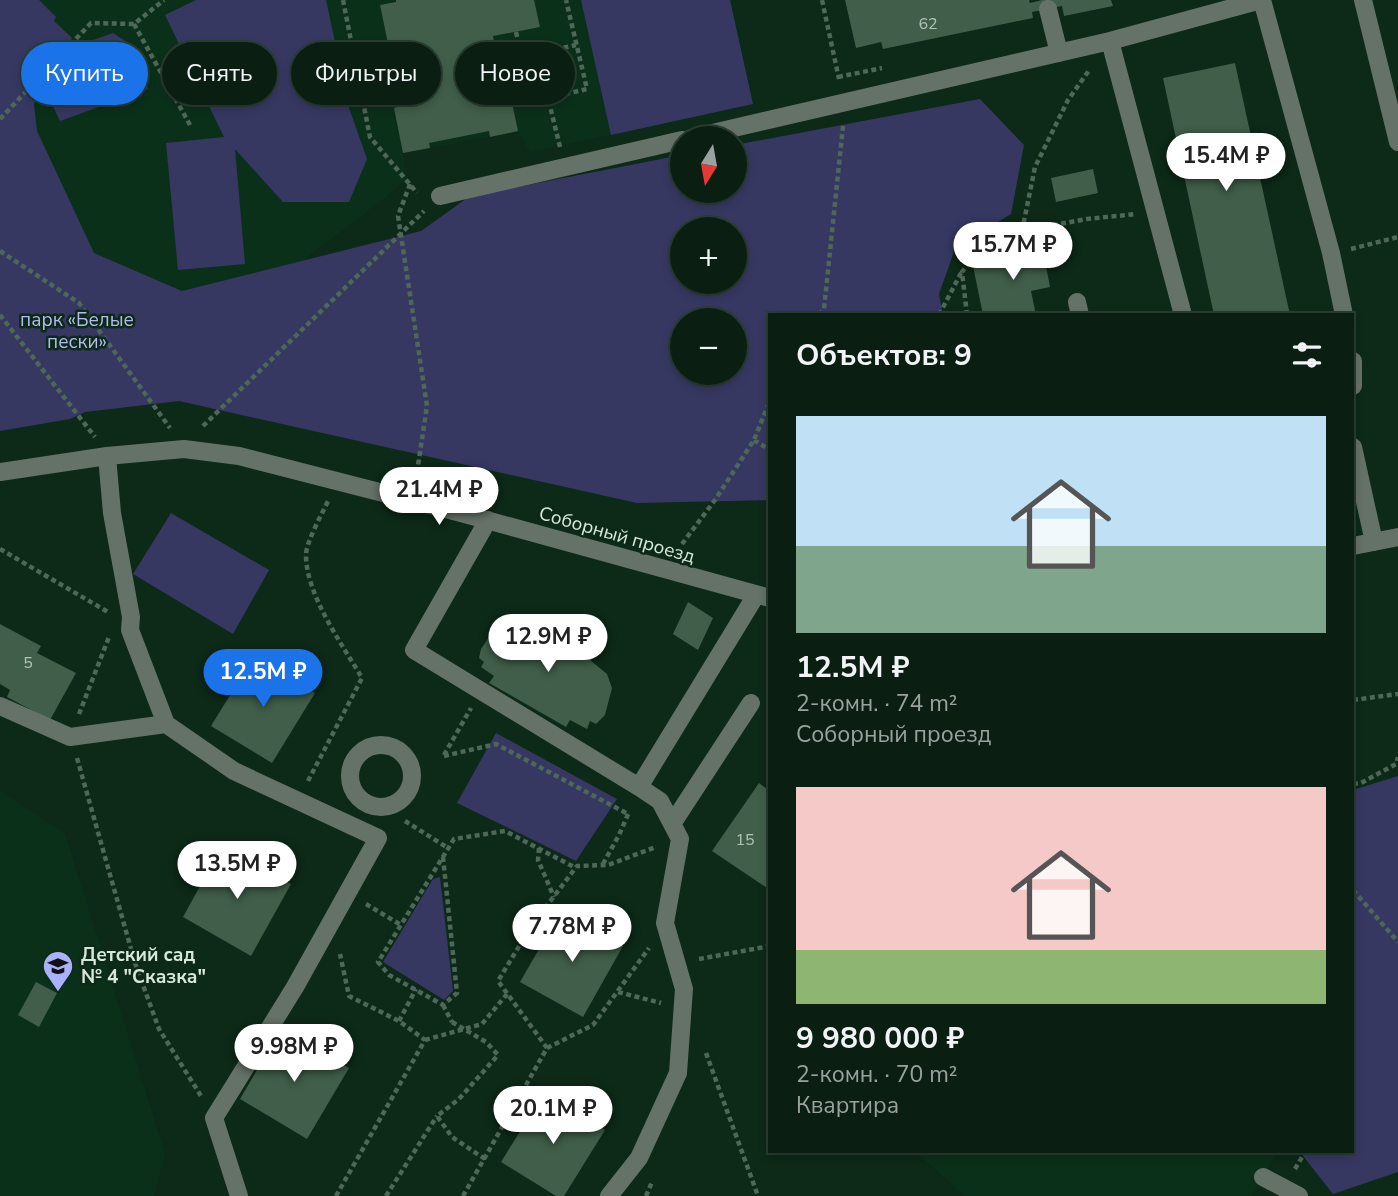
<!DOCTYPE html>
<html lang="ru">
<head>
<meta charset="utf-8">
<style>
	body { margin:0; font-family:"Nunito Sans",sans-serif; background:#182c20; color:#f1f3f6; height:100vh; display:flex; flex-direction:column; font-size:26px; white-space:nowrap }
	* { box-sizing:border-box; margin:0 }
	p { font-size:23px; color:#99a29f }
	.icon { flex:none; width:38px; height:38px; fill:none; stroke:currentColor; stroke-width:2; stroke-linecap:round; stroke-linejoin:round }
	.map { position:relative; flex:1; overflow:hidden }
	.details { position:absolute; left:768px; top:313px; width:586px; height:840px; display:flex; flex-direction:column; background:#0a1f12; border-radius:0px; box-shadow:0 4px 10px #0003,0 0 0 2px #2a3d32 }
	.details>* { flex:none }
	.top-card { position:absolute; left:21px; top:42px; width:642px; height:63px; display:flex; gap:14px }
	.needle { width:46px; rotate:191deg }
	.buttons { position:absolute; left:670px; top:126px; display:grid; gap:14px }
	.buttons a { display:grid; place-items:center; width:77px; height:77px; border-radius:50%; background:#0a1f12; box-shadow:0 4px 10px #0003,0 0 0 2px #2a3d32; font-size:35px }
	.price { position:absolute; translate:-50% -60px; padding:0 16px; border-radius:24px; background:#fff; color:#222; font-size:23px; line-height:46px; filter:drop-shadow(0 2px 4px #0008) }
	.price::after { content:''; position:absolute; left:50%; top:42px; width:21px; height:16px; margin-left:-10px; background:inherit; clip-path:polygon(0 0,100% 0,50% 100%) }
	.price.current { background:#1a73e8; color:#fff }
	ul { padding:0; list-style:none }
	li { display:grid; align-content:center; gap:14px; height:371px; padding:0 28px }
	li span { display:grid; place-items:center; height:217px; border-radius:0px; color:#555 }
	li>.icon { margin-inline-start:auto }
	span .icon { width:126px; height:126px; fill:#fffc; stroke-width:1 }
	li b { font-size:30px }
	h2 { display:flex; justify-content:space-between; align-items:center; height:84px; padding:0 28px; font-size:30px }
	.tag { padding:0 24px; border-radius:32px; background:#0a1f12; box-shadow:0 4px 10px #0003,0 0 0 2px #2a3d32; font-size:24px; line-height:63px }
	.tag.current { background:#1a73e8; color:#fff }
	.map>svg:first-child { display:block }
</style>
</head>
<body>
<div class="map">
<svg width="1398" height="1196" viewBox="0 0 1398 1196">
	<rect width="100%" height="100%" fill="#0d2918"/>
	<path fill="#0b301a" d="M31,0H730L753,104L530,152L518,131L403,153L406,179L386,197L257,296L202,299L0,213Z
		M0,791L65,833L165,1153L154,1196H0Z
		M916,1152H1277L1252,1196H965Z"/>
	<path fill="#363862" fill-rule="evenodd" d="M0,0H39L56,17L54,21L72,38L34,104L37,131L94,253L182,291L421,231L470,196L682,155V191H735V145L980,99L1024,145L1011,214L955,249L939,294L943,315H770V500L637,503L179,401L85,412L70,419L0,431ZM682,229H735V282H682ZM682,320H735V373H682Z
		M196,0H326L349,108L367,159L349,202H283L235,149L245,264L178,270L166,143L224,137L165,15Z
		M581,0H730L753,104L611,135Z
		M113,33L130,44L148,89L60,121L46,92L76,46Z
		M171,513L269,570L233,634L133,574Z
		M496,733L617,799L576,861L457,803Z
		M1398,776V1172L1333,1194L1300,1152H1353V790Z
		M440,877L453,991L444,1000L383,962L433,879Z"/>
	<path fill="#405e49" d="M396,0H534L540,27L493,36L502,85L508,84L518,131L490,137L489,131L429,143L430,148L403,153L394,108L401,106L380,5L396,2Z
		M845,0H1029L1030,3L1042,0H1111L1113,6L1064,16L1062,6L1032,12L1033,18L883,49L881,42L856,48Z
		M1235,63L1290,315H1214L1163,78Z
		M1093,169L1098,193L1056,202L1051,178Z
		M1041,240L1050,287L1031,291L1036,315H983L973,266L1017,257L1015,245Z
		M688,602L713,618L698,650L673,634Z
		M541,623L572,638L593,653L591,661L607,674L612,688L605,715L596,724L590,721L587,729L570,720L566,727L489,683L494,676L481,667L484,662L479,658L481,649L489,637L504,628L523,626L537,631Z
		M0,624L41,646L37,653L76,673L50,720L7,697L10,690L0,684Z
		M254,656L315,693L272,763L211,726Z
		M759,783L770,791V890L712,851Z
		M222,846L291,884L251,956L183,917Z
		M561,911L623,946L583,1017L520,982Z
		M36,982L57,993L39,1027L18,1015Z
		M281,1029L349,1068L307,1139L240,1099Z
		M544,1093L605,1130L564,1196H556L501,1162Z"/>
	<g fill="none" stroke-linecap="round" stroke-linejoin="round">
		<path stroke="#4f6758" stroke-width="4.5" stroke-dasharray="5 3.5" stroke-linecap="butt" d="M343,0L370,137L417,193
			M822,0L839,79
			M134,24L190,125
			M516,32L522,57L548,98
			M522,57L576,45
			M838,77L882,68
			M0,119L91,23L134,24L164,0
			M560,147L548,98L587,89L566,0
			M410,184L398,216L427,406L416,479
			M1022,231L1035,167L1068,100L1090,69
			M1351,249L1398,237
			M0,251L79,303L170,428
			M0,315L95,437
			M819,315L824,309L843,126
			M939,315L961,273
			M967,315L962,272L987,237L1087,219L1136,214
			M203,426L424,211
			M754,440L770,450
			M682,544L715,500L754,440L770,400
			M0,549L108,612
			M1353,700L1398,694
			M79,714L109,637
			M444,755L471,708
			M444,756L496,744L628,814
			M77,758L135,963L159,1029L201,1096
			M308,781L362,678C342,644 306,595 306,555C306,542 323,512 329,499
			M1353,784L1361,783L1396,764L1398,757
			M405,821L448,848
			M539,848L538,860L554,897
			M443,857L457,993L443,1005L389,975L378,962L454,839L505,831L576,868
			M603,864L619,835L629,812
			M1353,890L1398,942
			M366,904L401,925
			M699,959L770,946
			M618,992L661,1003
			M443,1005L452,1022
			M399,1021L416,989
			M425,1040L482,1024L507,994
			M547,1048L593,1025L649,948
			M706,1053L758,1196
			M485,1159L452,1137L437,1116L459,1099L498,1055L486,1042
			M1295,1169L1305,1152
			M336,1196L425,1040L399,1021L349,996L340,954
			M386,1196L437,1116
			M463,1196L547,1048L498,981L532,925L577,866L608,865L656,847
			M646,1196L652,1182"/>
		<path stroke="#657268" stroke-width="18" d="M1262,0L1331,253L1344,315
			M1363,0L1398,142
			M1048,9L1059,53
			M1110,41L1183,315
			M691,138L1110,41L1261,0
			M440,196L682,140
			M1077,302L1080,315
			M1353,361V386
			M1353,447L1374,542
			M107,456L112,513L131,617L130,630L166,724L234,771L378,838L295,987L214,1118L239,1196
			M0,472L107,456L184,449L239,456L461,513L770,598
			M488,520L414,650L639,787L756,595
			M1353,546L1398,537
			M0,706L70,737L166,724
			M350 776a31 31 0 1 1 62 0a31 31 0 1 1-62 0Z
			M672,824L751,703
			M1263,1177L1299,1196
			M609,1196L639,1158L678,1073L684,989L665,923L680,839L660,801L639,787"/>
		<path stroke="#4f6758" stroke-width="4.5" stroke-dasharray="5 3.5" stroke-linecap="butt" d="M452,1022L486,1042"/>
	</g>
	<defs>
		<g id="school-pin" transform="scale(1.575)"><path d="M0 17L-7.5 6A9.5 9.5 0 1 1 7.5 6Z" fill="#a9b0fc" stroke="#0d2918"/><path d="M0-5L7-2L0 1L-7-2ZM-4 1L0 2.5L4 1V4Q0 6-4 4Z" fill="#111"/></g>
	</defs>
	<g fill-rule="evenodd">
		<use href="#school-pin" x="58" y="966"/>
	</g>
	<g text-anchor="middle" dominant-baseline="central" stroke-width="5" stroke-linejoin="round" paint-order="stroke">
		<g font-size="16" fill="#b1c5b6">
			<text x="928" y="24">62</text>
			<text x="28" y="663">5</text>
			<text x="745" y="840">15</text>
		</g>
		<g font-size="19" fill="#b4baf0" stroke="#0d2918">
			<text x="77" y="320">парк «Белые<tspan x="77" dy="22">пески»</tspan></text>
		</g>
		<g font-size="19" fill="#d7e7db" stroke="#0d2918">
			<text transform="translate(617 535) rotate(16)">Соборный проезд</text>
		</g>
		<g font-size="19" font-weight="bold" fill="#d7e7db" stroke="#0d2918" text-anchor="start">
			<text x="81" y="955">Детский сад<tspan x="81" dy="22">№ 4 "Сказка"</tspan></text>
		</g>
	</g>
</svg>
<div class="buttons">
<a><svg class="needle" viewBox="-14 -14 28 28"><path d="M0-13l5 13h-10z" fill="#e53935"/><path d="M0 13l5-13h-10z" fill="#99a29f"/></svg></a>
<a>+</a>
<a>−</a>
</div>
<b class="price" style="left:1226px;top:193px">15.4M ₽</b>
<b class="price" style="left:1013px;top:282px">15.7M ₽</b>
<b class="price" style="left:439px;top:527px">21.4M ₽</b>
<b class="price" style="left:548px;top:674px">12.9M ₽</b>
<b class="price current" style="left:263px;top:709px">12.5M ₽</b>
<b class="price" style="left:237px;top:901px">13.5M ₽</b>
<b class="price" style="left:572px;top:964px">7.78M ₽</b>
<b class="price" style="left:294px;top:1084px">9.98M ₽</b>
<b class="price" style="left:553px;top:1146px">20.1M ₽</b>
<div class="top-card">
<a class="tag current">Купить</a>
<a class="tag">Снять</a>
<a class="tag">Фильтры</a>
<a class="tag">Новое</a>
</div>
<section class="details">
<h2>Объектов: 9<svg class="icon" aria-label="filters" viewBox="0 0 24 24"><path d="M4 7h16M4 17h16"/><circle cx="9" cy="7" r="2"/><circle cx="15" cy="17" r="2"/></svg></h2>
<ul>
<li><span style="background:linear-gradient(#bfe0f5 60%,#7fa58c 0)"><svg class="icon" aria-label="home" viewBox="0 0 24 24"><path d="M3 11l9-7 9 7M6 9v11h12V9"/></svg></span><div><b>12.5M ₽</b><p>2-комн. · 74 m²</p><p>Соборный проезд</p></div></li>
<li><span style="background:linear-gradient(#f6c9c9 75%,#8fb573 0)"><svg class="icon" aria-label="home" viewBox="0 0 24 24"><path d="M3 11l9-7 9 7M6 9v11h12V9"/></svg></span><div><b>9 980 000 ₽</b><p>2-комн. · 70 m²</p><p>Квартира</p></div></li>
</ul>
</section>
</div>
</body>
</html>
